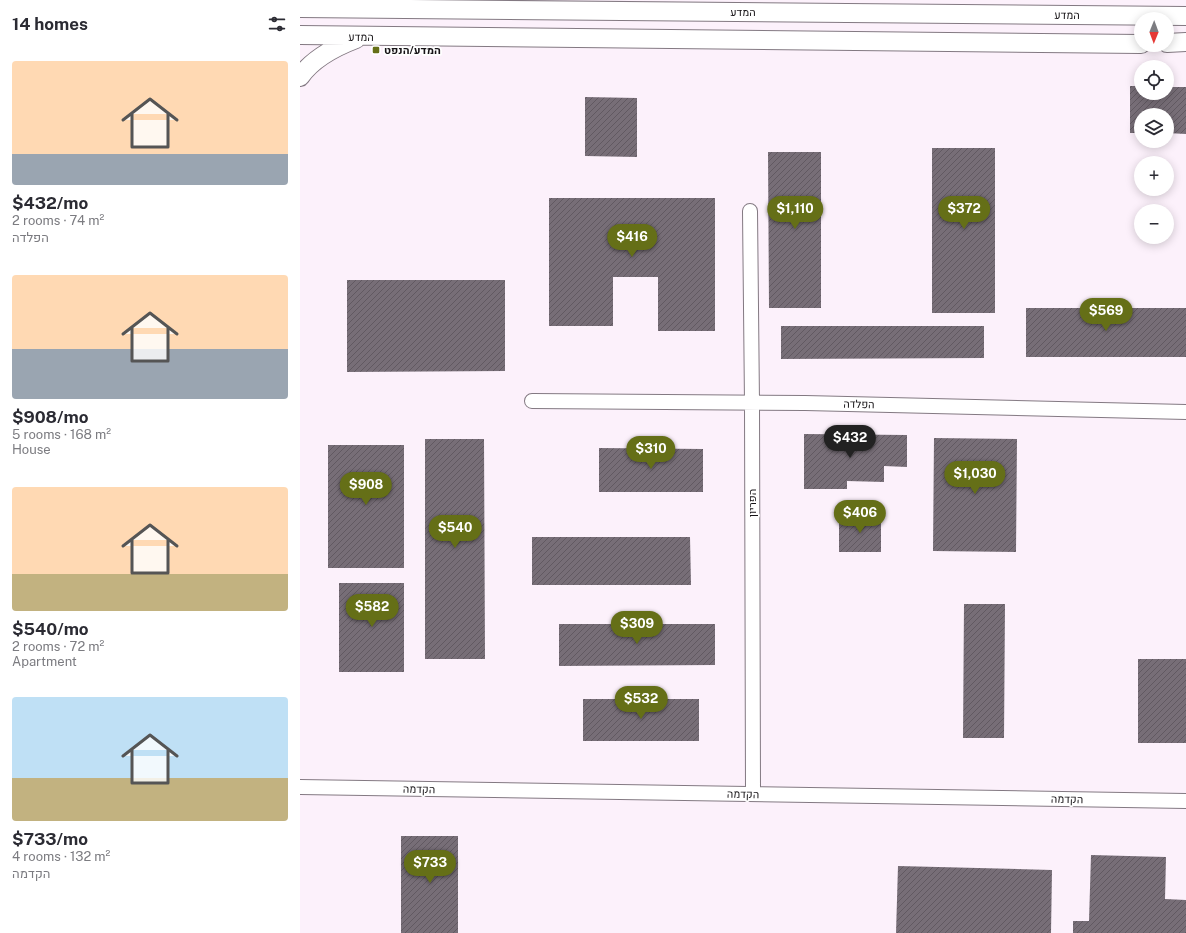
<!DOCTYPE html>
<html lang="en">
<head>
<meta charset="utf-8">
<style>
	body { margin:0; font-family:"Public Sans",Heebo,sans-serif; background:#f2f2f3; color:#2b2b33; height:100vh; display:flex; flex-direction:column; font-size:15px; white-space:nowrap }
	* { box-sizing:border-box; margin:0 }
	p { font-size:13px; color:#7c7c81 }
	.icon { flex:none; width:22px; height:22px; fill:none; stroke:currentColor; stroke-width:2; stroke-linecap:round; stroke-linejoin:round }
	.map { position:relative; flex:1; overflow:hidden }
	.sheet { display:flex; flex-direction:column; background:#fff; width:300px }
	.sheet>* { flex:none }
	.needle { width:26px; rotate:181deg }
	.controls { position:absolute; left:834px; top:12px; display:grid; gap:8px }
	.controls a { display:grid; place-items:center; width:40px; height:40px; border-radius:50%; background:#fff; box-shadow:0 2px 10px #0003; font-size:20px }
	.price { position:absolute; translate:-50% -34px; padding:0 9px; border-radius:14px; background:#656f17; color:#fff; font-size:13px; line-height:26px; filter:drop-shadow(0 1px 2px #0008) }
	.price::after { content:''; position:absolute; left:50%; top:24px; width:12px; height:9px; margin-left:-6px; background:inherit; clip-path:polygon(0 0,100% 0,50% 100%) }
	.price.active { background:#222; color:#fff }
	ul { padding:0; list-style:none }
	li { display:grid; align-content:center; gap:8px; height:212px; padding:0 12px }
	li span { display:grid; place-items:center; height:124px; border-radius:4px; color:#555 }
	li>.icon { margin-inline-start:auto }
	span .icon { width:72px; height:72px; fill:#fffc; stroke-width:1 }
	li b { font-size:17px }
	h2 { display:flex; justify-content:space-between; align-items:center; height:48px; padding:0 12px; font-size:17px }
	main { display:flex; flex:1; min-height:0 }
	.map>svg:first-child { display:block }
</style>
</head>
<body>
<main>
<section class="sheet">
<h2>14 homes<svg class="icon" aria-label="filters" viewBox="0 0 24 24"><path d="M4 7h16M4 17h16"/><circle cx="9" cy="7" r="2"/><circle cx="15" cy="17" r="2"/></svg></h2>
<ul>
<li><span style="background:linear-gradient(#ffd9b3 75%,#9aa5b1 0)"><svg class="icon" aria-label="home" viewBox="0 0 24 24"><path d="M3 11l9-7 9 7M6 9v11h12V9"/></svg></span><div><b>$432/mo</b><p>2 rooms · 74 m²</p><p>הפלדה</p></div></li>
<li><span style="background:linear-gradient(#ffd9b3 60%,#9aa5b1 0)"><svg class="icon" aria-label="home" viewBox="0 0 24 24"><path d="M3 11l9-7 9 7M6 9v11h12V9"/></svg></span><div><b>$908/mo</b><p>5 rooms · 168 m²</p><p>House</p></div></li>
<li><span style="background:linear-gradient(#ffd9b3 70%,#c2b280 0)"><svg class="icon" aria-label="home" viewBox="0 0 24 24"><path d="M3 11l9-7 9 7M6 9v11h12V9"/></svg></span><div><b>$540/mo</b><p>2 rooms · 72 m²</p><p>Apartment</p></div></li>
<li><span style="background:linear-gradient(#bfe0f5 65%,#c2b280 0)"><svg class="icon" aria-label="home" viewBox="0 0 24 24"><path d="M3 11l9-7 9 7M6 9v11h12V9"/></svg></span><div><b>$733/mo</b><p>4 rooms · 132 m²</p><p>הקדמה</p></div></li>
</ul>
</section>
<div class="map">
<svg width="886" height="933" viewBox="0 0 886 933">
	<defs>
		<pattern id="building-hatch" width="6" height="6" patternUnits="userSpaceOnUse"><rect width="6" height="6" fill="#776e77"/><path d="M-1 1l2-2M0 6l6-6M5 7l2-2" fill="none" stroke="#615961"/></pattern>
	</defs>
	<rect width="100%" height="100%" fill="#fcf1fb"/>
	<path fill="url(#building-hatch)" d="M830,86H841V93H867V87H886V134L867,133V115H841V133H830Z
		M285,97L337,98V157L285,156Z
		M632,148H695V313H632Z
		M468,152H521V308H469Z
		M249,198H415V331H358V277H313V326H249Z
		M47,280H205V371L47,372Z
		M726,308H886V357H726Z
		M481,326H684V358L481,359Z
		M504,434L607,435V467L584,466V482L547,481V489H504Z
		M634,438L717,439L716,552L633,551Z
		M125,439H184L185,659H125Z
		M28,445H104V568H28Z
		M299,448L403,449V492H299Z
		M539,516H581V552H539Z
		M232,537H390L391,585H232Z
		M39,583H104V672H39Z
		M664,604H705L704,738H663Z
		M259,624H415V665L259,666Z
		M838,659H886V743H838Z
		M283,699H399V741H283Z
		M101,836H158V933H101Z
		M791,855L866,857L865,899L886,900V933H773V921H789Z
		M598,866L752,870L751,933H596Z"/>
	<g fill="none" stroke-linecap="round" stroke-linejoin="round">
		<g stroke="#837982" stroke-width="16">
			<path id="minor" d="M450,211L452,403L453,794
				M232,401L505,403L886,412
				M0,787L886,801"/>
		</g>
		<g stroke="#837982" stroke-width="20">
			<path id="tertiary" d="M0,8L886,16
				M0,35L841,44
				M867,43L886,42
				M0,77C13,58 35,47 56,39"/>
		</g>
		<use href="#minor" stroke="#fff" stroke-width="14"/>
		<use href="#tertiary" stroke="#fff" stroke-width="18"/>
	</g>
	<rect fill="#656f17" stroke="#fff" stroke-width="1.5" x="72" y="46" width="8" height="8" rx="2"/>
	<g text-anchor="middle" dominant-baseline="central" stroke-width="3.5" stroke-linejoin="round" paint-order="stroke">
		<g font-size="11" fill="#161316" stroke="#fff">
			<text x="443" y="12">המדע</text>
			<text transform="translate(767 15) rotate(1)">המדע</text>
			<text transform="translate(61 37) rotate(1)">המדע</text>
			<text transform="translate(559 404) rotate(1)">הפלדה</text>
			<text transform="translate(452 503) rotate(-90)">הפריון</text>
			<text transform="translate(119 789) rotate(1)">הקדמה</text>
			<text transform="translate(443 794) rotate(1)">הקדמה</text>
			<text transform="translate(767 799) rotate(1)">הקדמה</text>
		</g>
		<g font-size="11" font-weight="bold" fill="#161316" stroke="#fff" text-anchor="start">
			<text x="84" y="50">המדע/הנפט</text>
		</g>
	</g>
</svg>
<div class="controls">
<a><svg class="needle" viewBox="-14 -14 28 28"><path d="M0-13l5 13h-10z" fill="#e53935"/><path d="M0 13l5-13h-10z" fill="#7c7c81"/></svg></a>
<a><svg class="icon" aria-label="locate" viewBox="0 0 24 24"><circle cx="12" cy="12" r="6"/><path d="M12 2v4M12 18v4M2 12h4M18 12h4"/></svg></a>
<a><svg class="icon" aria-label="layers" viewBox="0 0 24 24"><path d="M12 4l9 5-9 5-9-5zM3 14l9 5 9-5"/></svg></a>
<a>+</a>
<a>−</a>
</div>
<b class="price" style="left:495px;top:230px">$1,110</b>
<b class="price" style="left:664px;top:230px">$372</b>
<b class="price" style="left:332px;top:258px">$416</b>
<b class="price" style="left:806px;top:332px">$569</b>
<b class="price active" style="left:550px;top:459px">$432</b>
<b class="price" style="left:351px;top:470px">$310</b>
<b class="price" style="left:675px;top:495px">$1,030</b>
<b class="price" style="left:66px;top:506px">$908</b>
<b class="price" style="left:560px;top:534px">$406</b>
<b class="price" style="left:155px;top:549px">$540</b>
<b class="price" style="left:72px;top:628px">$582</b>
<b class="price" style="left:337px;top:645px">$309</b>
<b class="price" style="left:341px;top:720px">$532</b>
<b class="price" style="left:130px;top:884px">$733</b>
</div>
</main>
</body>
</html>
